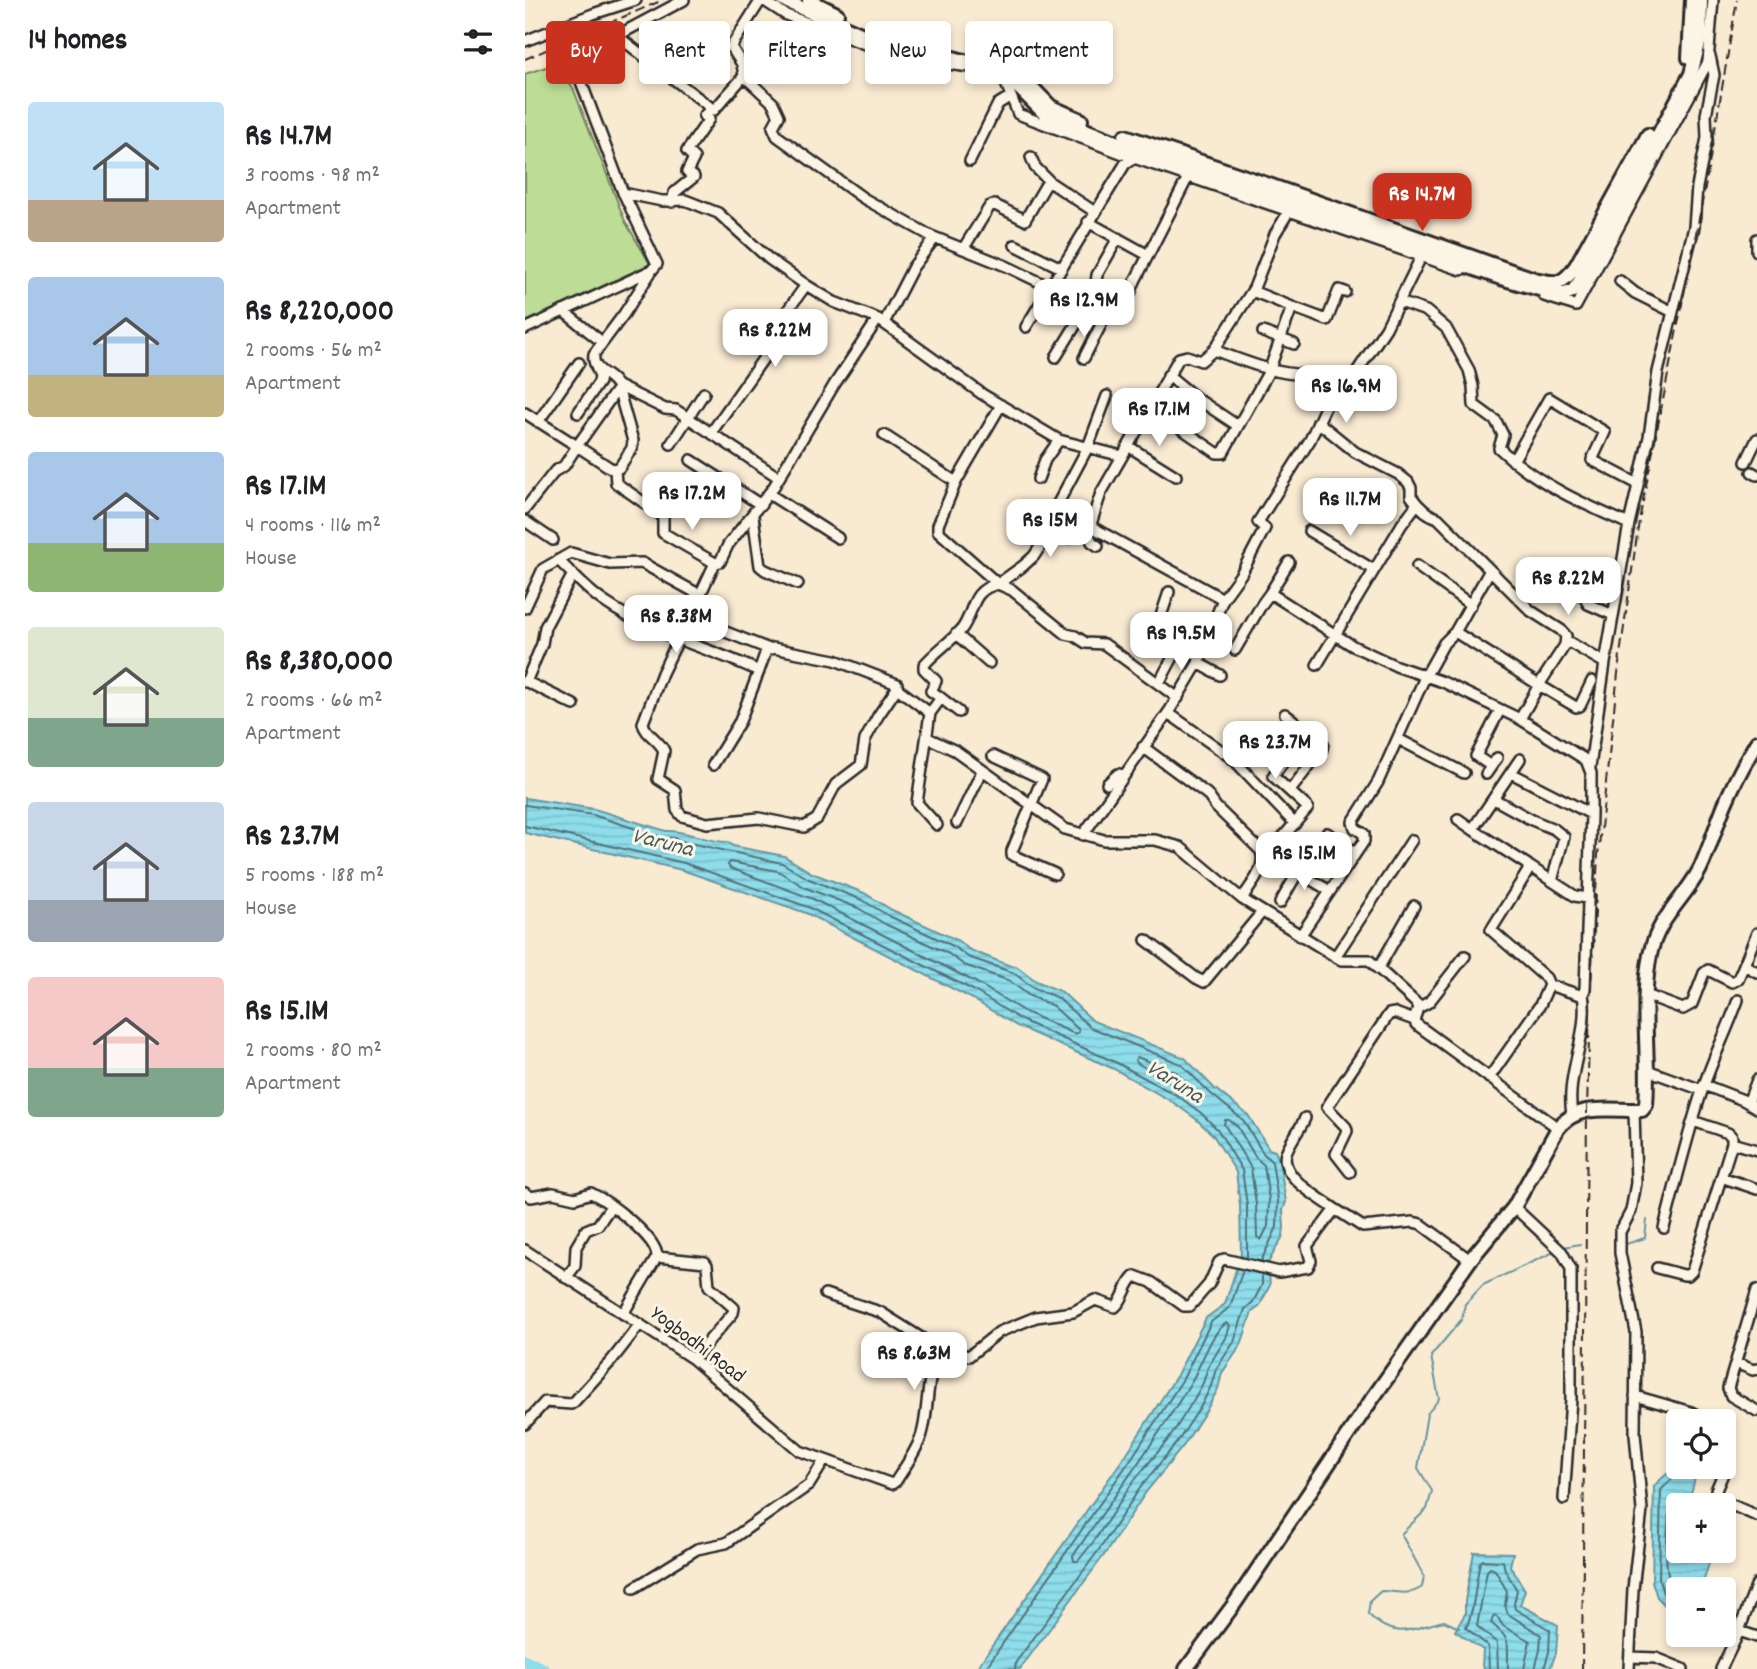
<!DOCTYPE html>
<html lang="en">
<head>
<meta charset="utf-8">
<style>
	body { margin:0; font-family:Dekko,sans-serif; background:#f2f2f2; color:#202124; height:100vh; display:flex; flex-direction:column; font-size:26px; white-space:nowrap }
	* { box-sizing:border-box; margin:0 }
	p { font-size:23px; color:#757577 }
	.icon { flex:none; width:38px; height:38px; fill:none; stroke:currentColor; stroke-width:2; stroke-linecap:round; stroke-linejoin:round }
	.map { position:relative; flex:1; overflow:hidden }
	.details { display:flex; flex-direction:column; background:#fff; width:525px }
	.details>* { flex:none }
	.banner { position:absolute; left:21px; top:21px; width:665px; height:63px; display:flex; gap:14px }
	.fabs { position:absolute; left:1141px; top:1409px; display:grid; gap:14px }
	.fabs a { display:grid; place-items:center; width:70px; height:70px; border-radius:7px; background:#fff; box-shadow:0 4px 10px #0003; font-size:35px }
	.price { position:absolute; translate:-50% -60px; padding:0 16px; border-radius:14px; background:#fff; color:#222; font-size:23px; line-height:46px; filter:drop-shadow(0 2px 4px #0008) }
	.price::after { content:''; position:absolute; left:50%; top:42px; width:21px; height:16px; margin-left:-10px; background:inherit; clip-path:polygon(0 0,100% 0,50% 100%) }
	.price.active { background:#c8321e; color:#fff }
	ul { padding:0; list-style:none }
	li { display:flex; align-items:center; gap:21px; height:175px; padding:0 28px }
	li span { display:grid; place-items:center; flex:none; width:196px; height:140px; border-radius:7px; color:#555 }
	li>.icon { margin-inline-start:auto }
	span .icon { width:84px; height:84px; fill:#fffc; stroke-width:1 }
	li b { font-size:30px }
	h2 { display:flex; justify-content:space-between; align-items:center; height:84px; padding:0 28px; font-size:30px }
	.tag { padding:0 24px; border-radius:7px; background:#fff; box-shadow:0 4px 10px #0003; font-size:24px; line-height:63px }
	.tag.active { background:#c8321e; color:#fff }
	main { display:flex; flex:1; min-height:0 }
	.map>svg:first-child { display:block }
</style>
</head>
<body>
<main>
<section class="details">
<h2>14 homes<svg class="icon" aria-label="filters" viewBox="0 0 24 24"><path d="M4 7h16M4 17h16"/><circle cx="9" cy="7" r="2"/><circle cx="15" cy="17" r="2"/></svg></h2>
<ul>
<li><span style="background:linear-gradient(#bfe0f5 70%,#b9a48a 0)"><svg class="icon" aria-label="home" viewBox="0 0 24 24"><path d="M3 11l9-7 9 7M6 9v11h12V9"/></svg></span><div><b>Rs 14.7M</b><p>3 rooms · 98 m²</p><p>Apartment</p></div></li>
<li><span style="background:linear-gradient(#a9c7e8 70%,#c2b280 0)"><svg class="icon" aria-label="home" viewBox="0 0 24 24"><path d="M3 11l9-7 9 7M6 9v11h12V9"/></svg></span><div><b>Rs 8,220,000</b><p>2 rooms · 56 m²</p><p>Apartment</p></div></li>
<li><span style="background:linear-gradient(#a9c7e8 65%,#8fb573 0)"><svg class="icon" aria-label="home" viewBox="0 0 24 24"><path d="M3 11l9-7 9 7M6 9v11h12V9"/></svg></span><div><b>Rs 17.1M</b><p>4 rooms · 116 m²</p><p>House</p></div></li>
<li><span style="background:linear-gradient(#dfe7d0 65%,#7fa58c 0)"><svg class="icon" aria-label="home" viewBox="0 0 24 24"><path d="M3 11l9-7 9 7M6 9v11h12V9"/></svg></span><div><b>Rs 8,380,000</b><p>2 rooms · 66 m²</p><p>Apartment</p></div></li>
<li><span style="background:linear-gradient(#c9d6e8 70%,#9aa5b1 0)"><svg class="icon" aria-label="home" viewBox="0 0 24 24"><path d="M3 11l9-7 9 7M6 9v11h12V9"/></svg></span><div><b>Rs 23.7M</b><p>5 rooms · 188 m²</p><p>House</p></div></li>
<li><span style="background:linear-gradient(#f6c9c9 65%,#7fa58c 0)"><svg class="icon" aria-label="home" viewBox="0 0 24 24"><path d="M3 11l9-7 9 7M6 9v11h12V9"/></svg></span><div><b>Rs 15.1M</b><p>2 rooms · 80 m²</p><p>Apartment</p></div></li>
</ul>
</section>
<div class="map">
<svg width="1232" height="1669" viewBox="0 0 1232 1669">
	<defs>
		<pattern id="water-rules" width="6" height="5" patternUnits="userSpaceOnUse" patternTransform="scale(1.75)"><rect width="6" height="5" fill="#8eddeb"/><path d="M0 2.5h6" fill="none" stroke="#7bbeca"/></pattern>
	</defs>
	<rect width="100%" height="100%" fill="#f9ead2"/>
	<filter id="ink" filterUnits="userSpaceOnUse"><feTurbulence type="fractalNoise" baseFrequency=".0143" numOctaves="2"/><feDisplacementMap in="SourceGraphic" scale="14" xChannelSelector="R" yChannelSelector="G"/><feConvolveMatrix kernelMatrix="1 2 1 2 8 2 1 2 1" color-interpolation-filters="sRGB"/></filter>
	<g filter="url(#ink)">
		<path fill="#bddd96" stroke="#748460" stroke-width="2" d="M27,65L48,88L100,221L125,264L0,322V74Z"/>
		<path fill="url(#water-rules)" stroke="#66969e" stroke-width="2" d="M0,798L69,809L141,831C161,830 182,842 203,842L208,846L259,856L287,873L339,893L367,910L432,940L445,950L483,965L491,966L511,981L537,992L568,1021L660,1058L689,1088L723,1115L744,1149L750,1151L754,1160L761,1202L758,1210L759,1227L758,1236L743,1263L745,1285L734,1307L727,1312L716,1345L697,1373L693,1389L682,1409L659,1445L621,1492L582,1551L495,1669H451L602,1453L652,1375L681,1318L700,1304L716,1254L715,1205L711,1172L688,1135L671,1119L649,1103L589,1069L492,1026L444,997L281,913L157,870L0,833Z
			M1153,1453V1466L1173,1467L1163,1505H1153V1550L1188,1551L1176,1589H1153V1631L1149,1630L1151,1617L1132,1597L1127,1581L1129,1486L1148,1468Z
			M949,1552L988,1553L985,1566L1000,1590L995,1605L1033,1625L1031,1653L1025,1669H961L957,1666L958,1650L930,1631L940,1614V1601Z"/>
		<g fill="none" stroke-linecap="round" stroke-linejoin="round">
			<path stroke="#537278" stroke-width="2" d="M0,805L68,815L139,838H148L160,842L257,863L284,879L337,900L364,916L428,946L443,957L489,973L507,987L533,998L565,1027L656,1064L685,1093L718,1120L738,1153L747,1162L753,1201L752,1227L736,1261
				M0,826L159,863L283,907L448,990L496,1020L592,1063L653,1096L676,1113L693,1130L717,1170L722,1205V1258
				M205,862L253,871L281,888L333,908L360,924L424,954L439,965L485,981L503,995L528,1006L553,1029L554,1032L550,1034L500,1012L452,983L288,899L205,868L203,865Z
				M612,1057L651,1072L666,1087V1091L662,1092L612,1063L610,1060Z
				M700,1120H704L712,1126L731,1158L739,1165L744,1200L743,1226L736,1240L732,1237L731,1204L726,1168L699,1124Z
				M702,1323L705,1326L701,1338L683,1367L678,1383L668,1401L646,1436L608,1482L569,1541L553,1561H549L548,1556C587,1498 631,1442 666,1382C676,1366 687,1330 702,1323Z
				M1153,1516L1149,1511L1144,1513C1143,1538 1135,1577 1153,1597
				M1153,1609L1138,1593L1134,1579L1136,1490L1154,1472L1156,1466
				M460,1669L608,1456L658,1379L686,1322L705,1307L718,1270
				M490,1669L491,1662L576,1547L615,1488L653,1441L676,1406L686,1386L691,1369L709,1342L720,1309L728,1302L737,1285V1274
				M964,1669L963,1646L941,1628C950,1609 950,1584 955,1562L958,1560L978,1561L980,1570L992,1590L989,1604L990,1609L1025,1630L1024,1652L1019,1669
				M973,1669L972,1643L952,1626L962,1571L965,1568L970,1570L982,1591L980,1605L983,1614L1016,1635L1015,1650L1010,1669
				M983,1669C982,1642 988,1641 966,1623L969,1615L972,1616L978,1626L1005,1641L999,1669"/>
			<path stroke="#66969e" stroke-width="2" d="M1098,1245L1120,1238L1122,1220
				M1039,1247L1055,1244
				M934,1628L919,1621C887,1628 871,1642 843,1614L845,1601L856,1591C872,1591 883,1597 897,1587L899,1576L876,1534L902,1509L907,1491L893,1468L902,1414L914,1399L906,1356L937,1319L940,1304L958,1285L1031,1251"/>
			<path stroke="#8eddeb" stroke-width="12" d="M0,1660L18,1669"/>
			<g stroke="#2b2b2b" stroke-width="14">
				<path id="street" d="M236,0L206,47L217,64L219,76L248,103L254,116L248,127L252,136L338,198L406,236L481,266L563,305L592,316L597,314L610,281L663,177
					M238,0L261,15L375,57L444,67
					M91,35L189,110L219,76
					M0,41L68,14L111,0
					M478,76L493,114L609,158
					M506,157L510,167L524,181
					M445,161L473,104L486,96
					M98,193L137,201L160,200L193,213L244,259L281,285L309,302L353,319L457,394L534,440
					M147,202L149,193L169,177L162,172L169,158L162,151L184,119L179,116L186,109
					M563,222L623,255
					M1232,239V251
					M490,245L536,268
					M438,249L465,206L470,205L500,220L523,181L570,212
					M1095,281L1110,293L1148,312
					M1019,296L1051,306L1183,62L1188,0
					M875,302L901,311L921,328L944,370L948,386L949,405L971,421L978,435L974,448C1011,483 1058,504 1104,524
					M767,307L802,320L814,290L820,292
					M38,311L77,342
					M359,323L388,267L410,238
					M501,327L600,164L609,158L936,270
					M0,329L127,270L132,264L97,190L52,71L51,62L56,55L159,0
					M738,332L769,344
					M689,350L729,288L750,234L764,211
					M531,357L563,305L570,291L572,275L593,238
					M559,358L582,313
					M643,375L671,398L713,426
					M93,386L140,409L151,410L253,477
					M0,413L52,446L93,388C88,373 66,373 69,354L99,314L126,272
					M53,413L74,382L75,376L71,367
					M13,422L54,363
					M654,427L692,453H698L744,371L767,307L727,291
					M186,433L252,339L255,321L281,285
					M359,435L431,482L476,405
					M146,444L179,393
					M603,446L651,476
					M166,460L236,505
					M988,461L1024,398L1080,432L1067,460L1113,484
					M1221,462L1232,439
					M90,470L91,483L138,516V533L190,563L175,595
					M1227,472L1232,475
					M513,479L520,460L534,440L597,456
					M431,482L413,525V531L473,584L498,566L509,556L522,536L528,534L544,538L565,526L698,599
					M244,494L313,538
					M531,507L563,447L582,396
					M0,509L30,471L39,466L52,446L87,469L94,468L107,448L108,441L93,388
					M228,516L235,566L240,570L273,584
					M0,521L28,540
					M784,531L849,570
					M573,546L567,542L563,533L576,493L654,358L662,356L676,361L689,350C739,369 760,378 815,375
					M33,560C48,574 63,592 81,603C128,635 183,647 234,671L215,721L188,765
					M190,563L195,562L203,545L248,488L309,385L353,319
					M892,566L946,605
					M965,570L1006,611L1036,630L1041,636L1040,645L1014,685L1051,707L1055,706L1067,681
					M644,592L629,637L676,657
					M745,593L764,562
					M1061,600L1063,604L1088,615
					M0,608L18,569L46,553L85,564L117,563L175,595L137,673L118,723C120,735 134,739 139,751L133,779L150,790L152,810L157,816L182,823L234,818L279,827L292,819L311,784L336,765L340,740L353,716L372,688V684L310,660L248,648L241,651L234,671
					M188,627L244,649
					M930,632L1014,685L995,719
					M431,634L464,663
					M1042,641L1080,663
					M710,650L737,604L745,593L828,646L871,666L918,682L995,719L1061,760L1066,773V814L1060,989L1058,994L1055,995L1024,985
					M673,663L695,675
					M792,665L877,524L892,504
					M0,681L49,705
					M1,682L17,644L20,627L48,574
					M634,683L653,648
					M372,688L405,713L392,803L412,825
					M416,698L406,691L411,681L399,669V665C410,652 425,642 436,630C450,613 444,590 473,584L487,590L541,634L550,636L561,643L579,644L653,698
					M405,713L416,698L434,712
					M760,714L798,744L797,749L765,791
					M403,738L431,751L540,829L579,840H630L655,847L717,899L816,960H844L891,1003L893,1008L889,1020L891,1024L1033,1128
					M873,739L939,773
					M618,747L682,794L691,807L736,851C742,869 726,884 717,899
					M468,756L517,779L487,851V855L530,874
					M966,766L951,756L975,710
					M1065,767L1080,663L1104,524L1124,437L1133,372L1169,227L1172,187L1182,138L1181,115L1189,75L1185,56
					M986,773L1066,814
					M961,774L972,758
					M582,784L593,774L599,775
					M969,799L1007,820L1029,829L1039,837L1027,881
					M933,819L950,831
					M432,823L457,771
					M770,824L708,759L646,715L645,710L673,663L698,599L716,574L740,528L733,522L785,440L815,375L823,377L831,373L861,328L896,257
					M558,835L645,710
					M739,859L783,808L748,776L780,731
					M784,859L802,833L831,853
					M1004,866L1050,896L1062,898
					M755,903L773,872L805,891
					M775,936L839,841V834L830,828L828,822L853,782L900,677L919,643L930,632L965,570L913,518C902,515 893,506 886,496V488L883,482L873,474L830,452L793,422
					M621,940L671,978L679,982L737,912
					M810,957L887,840
					M1219,965L1232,933
					M853,969L889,906
					M1121,995L1158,1009L1167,1004L1179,973L1183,970L1207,982L1213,979L1219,965L1232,972
					M893,1008L904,1002L940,956
					M1122,1070L1177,1090
					M964,1078L1015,1005L1024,985L1021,978L966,930L1003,871V865L950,831L949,827L995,759
					M1179,1085L1218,1100L1232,1108
					M1223,1103L1232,1080
					M1047,1114C1040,1073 1065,1035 1058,994
					M780,1118C775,1130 765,1141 761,1153C754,1177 794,1197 810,1209
					M1207,1143L1232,1150
					M825,1172L811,1154L822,1131L821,1127L802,1107L864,1014L870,1013L889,1020
					M1196,1177L1232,1189
					M0,1193L6,1197L28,1193L50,1198L66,1193C83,1201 133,1238 132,1257L98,1314
					M989,1207L1037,1252L1046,1269V1399L1039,1499
					M1139,1228C1151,1182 1162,1136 1177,1091C1187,1060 1202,1031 1213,1000
					M0,1250L168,1359L275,1451L367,1484L371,1481C380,1467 390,1453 396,1437C405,1413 399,1370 417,1351L444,1356L474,1332L511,1317L548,1312L570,1300L590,1307C600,1299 600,1284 610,1276L626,1282L659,1306H665L684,1284L694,1262L699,1259L754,1272L783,1267L786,1261L782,1246L810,1209L838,1227L888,1222L896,1224L945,1260
					M132,1257L180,1262L182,1265L184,1286L209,1308L208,1313L168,1359
					M1132,1268L1159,1275H1163L1167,1271L1207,1143V1137L1203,1133L1168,1121
					M41,1278L50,1266L51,1247L61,1230L73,1225L86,1206
					M1232,1290L1203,1388L1206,1396L1232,1411
					M300,1294L355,1312L417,1351
					M348,1340L376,1357L409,1369
					M1211,1363L1228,1370L1232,1369
					M1110,1396L1166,1412L1170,1414L1172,1421
					M0,1424L20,1402L46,1404L49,1402L87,1360L115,1324
					M1199,1448L1204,1455V1460L1191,1490L1193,1499L1232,1516
					M109,1588L172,1549L201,1543L284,1485L299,1461
					M1214,1631L1232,1637
					M1105,1657L1131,1658L1158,1669
					M1104,1669L1108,1589L1117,1510L1110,1434L1111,1332L1095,1253V1232L1106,1211L1111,1183L1109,1110
					M1196,1669L1211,1638L1232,1584"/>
			</g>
			<g stroke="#2b2b2b" stroke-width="18">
				<path id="secondary" d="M258,0L370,49L428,58L477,71L520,114L619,153L976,278L1028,293L1040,294L1048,291L1055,281L1166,74L1175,39L1176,0
					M284,0L312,14
					M353,34L417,48
					M1164,58L1167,0
					M472,62L488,68L526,107L556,120
					M600,136L744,185L1009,279C1032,284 1037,286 1051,266L1123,135
					M661,1669L710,1603L843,1405L945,1260L989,1207L1033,1128C1054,1102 1086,1111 1117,1110L1121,1105C1125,1055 1115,1004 1125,955C1133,917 1159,900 1175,869C1185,848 1191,825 1200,804C1209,782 1220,762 1232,742"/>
			</g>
			<use href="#street" stroke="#fcf5e5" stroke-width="9"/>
			<use href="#secondary" stroke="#fcf5e5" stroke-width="12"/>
			<path stroke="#2b2b2b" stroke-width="2" stroke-dasharray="10 5" stroke-linecap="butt" d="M0,59L138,0
				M1057,1669L1062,1110L1065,1005L1073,855L1095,655L1114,521L1180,188L1212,0"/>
		</g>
	</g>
	<g text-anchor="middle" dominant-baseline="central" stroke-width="6" stroke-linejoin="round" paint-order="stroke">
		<g font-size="21" fill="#2b2b2b" stroke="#fcf5e5">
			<text transform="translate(172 1346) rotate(37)">Yogbodhi Road</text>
		</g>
		<g font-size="23" font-style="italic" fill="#44585b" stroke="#fcf5e5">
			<text transform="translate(137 844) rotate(14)">Varuna</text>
			<text transform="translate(649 1083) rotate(32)">Varuna</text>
		</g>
	</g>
</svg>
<div class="fabs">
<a><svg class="icon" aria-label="locate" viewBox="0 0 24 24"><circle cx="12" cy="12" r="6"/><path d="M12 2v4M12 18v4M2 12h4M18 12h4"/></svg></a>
<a>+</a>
<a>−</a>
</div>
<b class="price active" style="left:897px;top:233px">Rs 14.7M</b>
<b class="price" style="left:559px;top:339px">Rs 12.9M</b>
<b class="price" style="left:250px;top:369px">Rs 8.22M</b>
<b class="price" style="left:821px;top:425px">Rs 16.9M</b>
<b class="price" style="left:634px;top:448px">Rs 17.1M</b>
<b class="price" style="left:167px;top:532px">Rs 17.2M</b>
<b class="price" style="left:825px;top:538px">Rs 11.7M</b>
<b class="price" style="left:525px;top:559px">Rs 15M</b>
<b class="price" style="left:1043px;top:617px">Rs 8.22M</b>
<b class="price" style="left:151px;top:655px">Rs 8.38M</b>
<b class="price" style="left:656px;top:672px">Rs 19.5M</b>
<b class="price" style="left:750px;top:781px">Rs 23.7M</b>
<b class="price" style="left:779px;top:892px">Rs 15.1M</b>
<b class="price" style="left:389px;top:1392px">Rs 8.63M</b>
<div class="banner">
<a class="tag active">Buy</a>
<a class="tag">Rent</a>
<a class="tag">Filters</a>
<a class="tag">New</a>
<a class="tag">Apartment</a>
</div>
</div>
</main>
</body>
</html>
